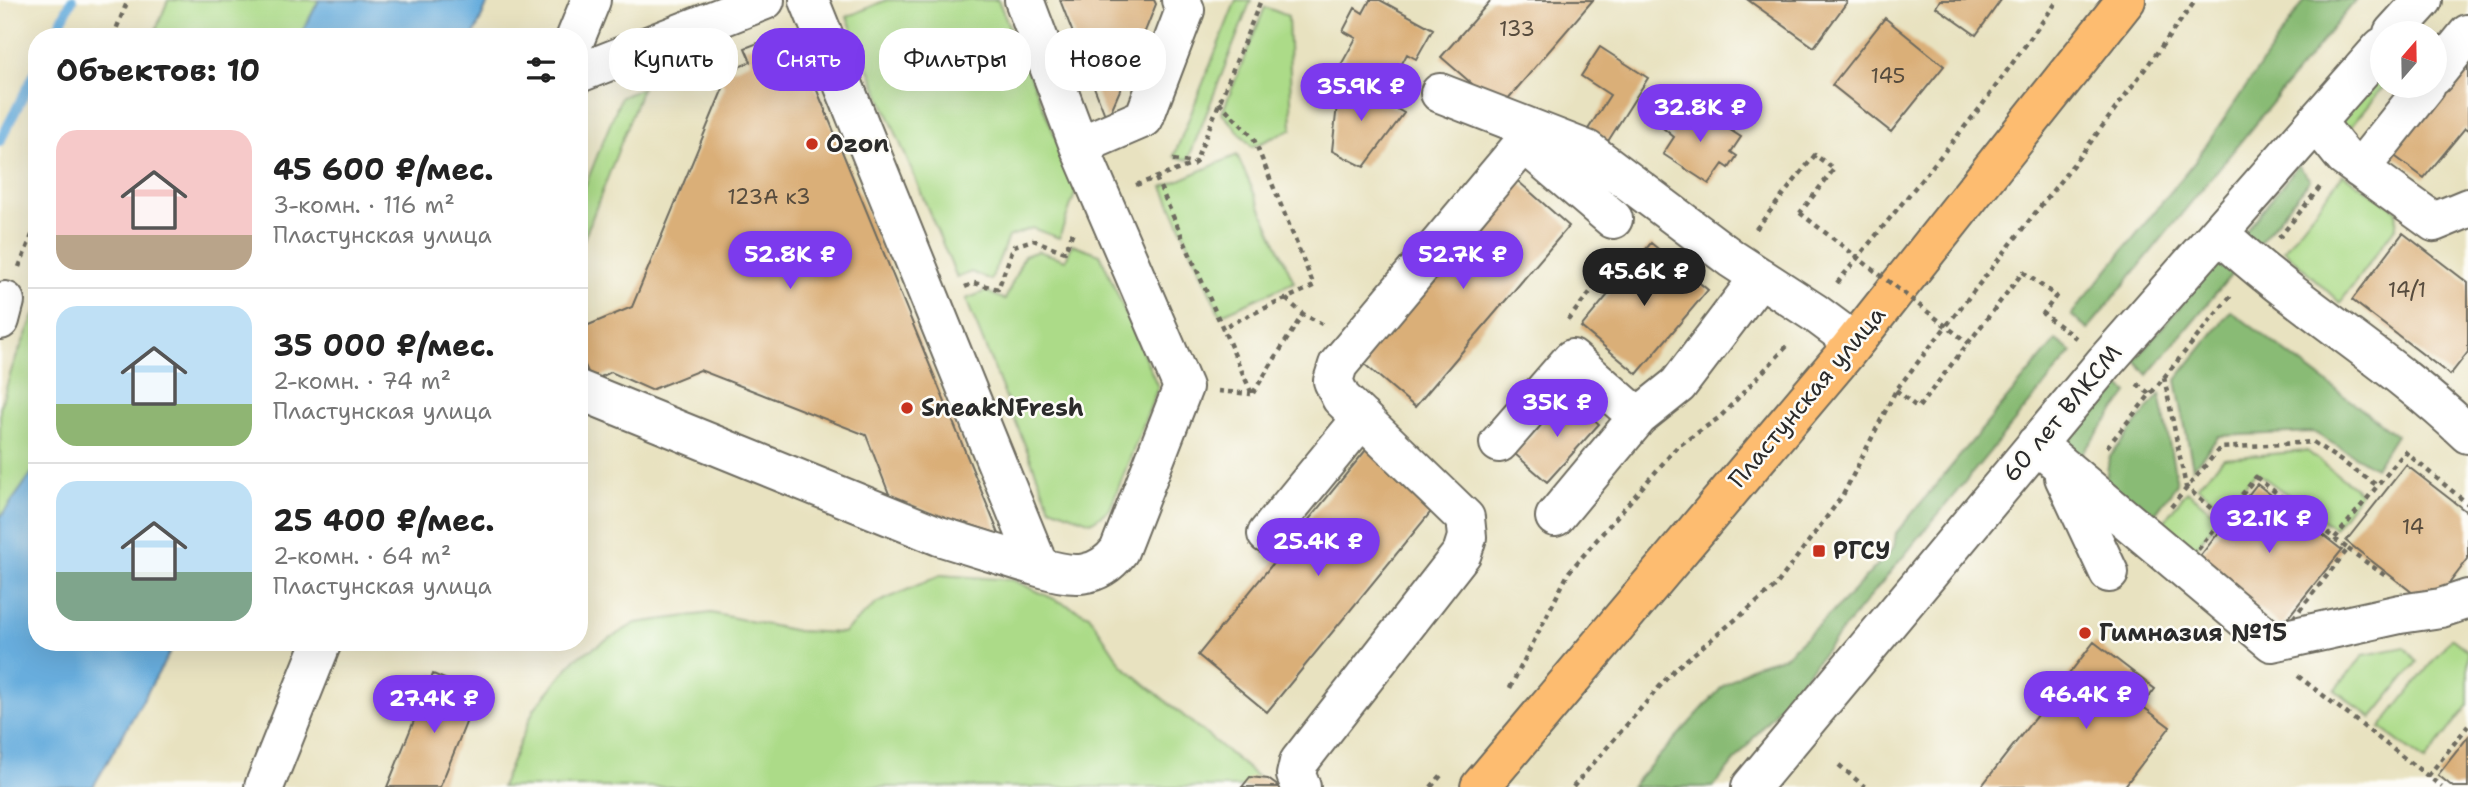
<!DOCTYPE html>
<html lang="ru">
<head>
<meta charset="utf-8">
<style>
	body { margin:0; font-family:"Shantell Sans",sans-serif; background:#f6f6f6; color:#222; height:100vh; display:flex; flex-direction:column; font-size:26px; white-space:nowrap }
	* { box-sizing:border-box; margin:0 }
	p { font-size:23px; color:#767676 }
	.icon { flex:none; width:38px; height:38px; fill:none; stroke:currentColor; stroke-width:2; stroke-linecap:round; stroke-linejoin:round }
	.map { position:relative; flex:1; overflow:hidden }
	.details { position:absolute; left:28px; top:28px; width:560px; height:623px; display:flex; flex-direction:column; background:#fff; border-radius:28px; box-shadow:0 7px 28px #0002 }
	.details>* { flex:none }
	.hud { position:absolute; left:609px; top:28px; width:665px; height:63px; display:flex; gap:14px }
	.needle { width:46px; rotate:20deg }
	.controls { position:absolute; left:2370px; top:21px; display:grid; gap:14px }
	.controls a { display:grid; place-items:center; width:77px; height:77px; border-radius:50%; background:#fff; box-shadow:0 7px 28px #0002; font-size:35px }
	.price { position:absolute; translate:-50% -60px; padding:0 16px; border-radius:24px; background:#7c3aed; color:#fff; font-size:23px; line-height:46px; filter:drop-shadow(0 2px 4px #0008) }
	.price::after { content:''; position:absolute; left:50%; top:42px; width:21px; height:16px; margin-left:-10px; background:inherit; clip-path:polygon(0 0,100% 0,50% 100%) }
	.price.active { background:#222; color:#fff }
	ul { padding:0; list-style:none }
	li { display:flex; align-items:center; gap:21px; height:175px; padding:0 28px }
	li+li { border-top:2px solid #e0e0e0 }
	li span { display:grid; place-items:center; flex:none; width:196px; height:140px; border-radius:21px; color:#555 }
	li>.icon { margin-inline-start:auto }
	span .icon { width:84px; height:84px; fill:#fffc; stroke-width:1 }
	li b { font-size:30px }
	h2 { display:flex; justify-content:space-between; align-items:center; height:84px; padding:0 28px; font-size:30px }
	.tag { padding:0 24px; border-radius:28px; background:#fff; box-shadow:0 7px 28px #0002; font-size:24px; line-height:63px }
	.tag.active { background:#7c3aed; color:#fff }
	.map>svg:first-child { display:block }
</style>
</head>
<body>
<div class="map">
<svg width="2468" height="787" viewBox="0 0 2468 787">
	<rect width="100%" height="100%" fill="#fdfcf7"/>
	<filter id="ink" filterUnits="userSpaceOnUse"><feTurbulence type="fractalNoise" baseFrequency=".0143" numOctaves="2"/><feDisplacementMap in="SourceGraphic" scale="14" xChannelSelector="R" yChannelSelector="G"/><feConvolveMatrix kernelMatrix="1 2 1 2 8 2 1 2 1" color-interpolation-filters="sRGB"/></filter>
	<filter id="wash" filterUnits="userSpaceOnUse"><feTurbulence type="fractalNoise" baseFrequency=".00686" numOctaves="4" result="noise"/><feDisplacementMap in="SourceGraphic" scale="28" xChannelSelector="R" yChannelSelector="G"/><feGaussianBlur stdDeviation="1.57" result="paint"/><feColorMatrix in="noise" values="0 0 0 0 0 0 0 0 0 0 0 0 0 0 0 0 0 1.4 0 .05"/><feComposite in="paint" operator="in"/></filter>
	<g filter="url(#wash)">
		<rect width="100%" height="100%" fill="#e8e2c0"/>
		<path fill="#acdb88" stroke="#6c835a" stroke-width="2" d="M168,0H319L300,37H153Z
			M886,0H998L1077,188L1059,238L1032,228L1008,237L991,280L971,272L957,278L847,17Z
			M1236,0H1251L1188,160L1174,156Z
			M1265,7L1288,16L1292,129L1252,147L1222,113Z
			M2382,64V86H2384L2344,135L2337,116Z
			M642,88L579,252V201L621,97Z
			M1237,155L1294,282L1220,315L1163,187Z
			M2343,174L2397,210L2396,226L2340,303L2284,250Z
			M1072,244L1100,254L1158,387L1110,509L1091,522L1050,507L966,299L986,291L1005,300L1024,256L1038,251L1066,260Z
			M37,309V466L0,518V408L13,365Z
			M2307,451L2361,493L2334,528L2256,472L2225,508L2197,486L2224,458Z
			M2187,491L2220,518L2185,560L2152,537Z
			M941,575L1013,580L1089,615L1122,665L1270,787H501L534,709L576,658L636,623L711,613L797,631L843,633L877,603Z
			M2451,638L2468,651V705L2425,761L2380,728Z
			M2405,647L2417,662L2372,718L2335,690L2364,655Z"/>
		<path fill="#89bb74" stroke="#5a7350" stroke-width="2" d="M2305,0H2356L2088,329L2071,315L2194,163Z
			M2298,165L2310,180L2253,251L2240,239Z
			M2222,256L2237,268L2148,375L2135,360Z
			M2231,311L2396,435L2375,468L2313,432L2219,436L2193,468L2176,380Z
			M2056,340L2072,352L1713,787H1631L1723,686L1755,665L1784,657L1843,602L1894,547L1896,533Z
			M2110,378L2128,393L2079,458L2059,444Z
			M2160,394L2177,484L2147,524L2105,488L2109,458Z"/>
		<path fill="#67addd" stroke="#496c84" stroke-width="2" d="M319,0H489L473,37H300Z
			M37,466V642H176L93,787H0V518Z"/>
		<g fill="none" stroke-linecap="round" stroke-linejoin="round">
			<path stroke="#67addd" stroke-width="10" d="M53,37L72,0
				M0,141L37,69"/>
		</g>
		<g id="blocks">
			<path fill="#daaf78" d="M1060,0H1154L1156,4L1140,44L1148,66L1127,74L1107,120Z
				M1370,0H1380L1433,29L1416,59L1407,54L1384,97L1337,72L1356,38L1343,31L1355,8L1363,13Z
				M1491,0H1593L1500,108L1441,57Z
				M1748,0H1844L1847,2L1814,47Z
				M1940,0H2001L1976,35L1936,7Z
				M1885,18L1944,66L1891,132L1832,85Z
				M763,41L769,56L798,44L999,534L959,521L941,530L932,512L891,499L866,435L700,370L651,390L611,372L592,381L583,361L579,359V329L632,307L724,86L719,75L751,62L745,48Z
				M1600,47L1648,78L1605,146L1585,134L1610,95L1581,76Z
				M2468,59V130L2465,128L2424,178L2392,154Z
				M1340,77L1404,113L1364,167L1332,151Z
				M1694,107L1741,137L1731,152L1737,156L1729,168L1723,164L1709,184L1663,154L1674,137L1663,128L1674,111L1687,119Z
				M1511,175L1569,226L1415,407L1356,357Z
				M2403,233L2468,283V352L2450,375L2352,300Z
				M1651,243L1708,290L1637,374L1581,327Z
				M1567,396L1599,424L1547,482L1515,454Z
				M1370,445L1439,502L1267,712L1198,655Z
				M2406,465L2468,513V559L2431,607L2346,541Z
				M2257,484L2342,550L2281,626L2197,560Z
				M2094,642L2155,689L2142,706L2170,727L2124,787H1981Z
				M433,674L478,693L440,787H387Z
				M2468,737V787H2453L2438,775Z
				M1250,777L1268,779L1279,787H1242Z"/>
		</g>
	</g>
	<g filter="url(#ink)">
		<use href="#blocks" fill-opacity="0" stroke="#6d6b5f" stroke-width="2"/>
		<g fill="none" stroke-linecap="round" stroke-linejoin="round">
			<g stroke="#6d6b5f" stroke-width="42">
				<path id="minor" d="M809,0L1039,567C1071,577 1097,580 1119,551L1183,387L1079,146
					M1024,0L1079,146L1144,118L1185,10L1181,0
					M2393,33L2423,0
					M576,37L591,0
					M579,73L765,0
					M2434,76L2468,34
					M1440,93L1587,150L1732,259L1815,313L1854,342
					M2316,122L2344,157L2434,222L2468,208
					M2360,169L2426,86
					M2219,233C2297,306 2391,360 2468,434
					M0,320L5,301
					M579,390L939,536L1039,567
					M1499,443L1572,359L1638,417
					M2036,444L2272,642L2400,614L2441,608L2468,599
					M2064,477L2109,573
					M1555,517L1638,417L1678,385L1760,277
					M1267,534L1362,418
					M264,787L322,642
					M1301,787L1296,775L1299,762L1462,553L1467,537L1465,518L1341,398L1333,381L1338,365L1524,143L1613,219
					M1751,787L2106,361L2382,47"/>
			</g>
			<g stroke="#6d6b5f" stroke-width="42">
				<path id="major" d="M1480,787L1845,354L2126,0"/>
			</g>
			<path stroke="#6d6b5f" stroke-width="4.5" stroke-dasharray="5 5" stroke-linecap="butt" d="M113,37L128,0
				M1219,102L1253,137L1314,286L1221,328
				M1173,160L1195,163L1261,0
				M1156,178L1252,394
				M1136,185L1194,164
				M1756,229L1815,155L1834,169L1800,213
				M2279,238L2320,187
				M19,267L37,223
				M1837,283L1980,108L2058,0
				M965,287L974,283L998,289L1014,246L1033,240L1065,252L1074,229
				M1286,299L1303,314L1322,324
				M1568,320L1607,271L1613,256
				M2164,377L2186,487L2227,522
				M2137,384L2150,394
				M1896,390L1918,408L2023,272L2056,296L2043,314L2076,338
				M1218,391L1251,394
				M1253,393L1303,314
				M2107,447L2233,293
				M2256,477L2348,549L2280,635L2188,562Z
				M2171,507L2220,448L2313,442L2378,486
				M2335,538L2405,452L2468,504
				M2348,549L2387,577
				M2298,676L2442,787
				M1510,688L1569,572L1677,447L1720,417L1790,343
				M1839,765L1865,787
				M2428,776L2468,726
				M1431,787L1444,772
				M1573,787L1674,670L1774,588L1843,495L1896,390L2087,147L2196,0"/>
			<use href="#minor" stroke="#fff" stroke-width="38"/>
			<use href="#major" stroke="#fdbc70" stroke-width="38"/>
			<path stroke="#6d6b5f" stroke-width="4.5" stroke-dasharray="5 5" stroke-linecap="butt" d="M1800,213L1968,343"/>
		</g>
	</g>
	<g fill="#c8321e" stroke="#fdfcf7" stroke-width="2.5">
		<circle cx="812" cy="144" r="7"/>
		<circle cx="907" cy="408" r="7"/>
		<rect x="1812" y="544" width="14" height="14" rx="3.5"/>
		<circle cx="2085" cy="633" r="7"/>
	</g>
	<g text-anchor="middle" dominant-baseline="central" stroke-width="5" stroke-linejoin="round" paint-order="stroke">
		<g font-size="21" fill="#574c3e">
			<text x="1517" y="29">133</text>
			<text x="1888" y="76">145</text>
			<text x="769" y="197">123А к3</text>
			<text x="2407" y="290">14/1</text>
			<text x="2413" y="527">14</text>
		</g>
		<g font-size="24" font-weight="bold" fill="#2b2b2b" stroke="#fdfcf7" text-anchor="start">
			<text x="826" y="144">Ozon</text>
			<text x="921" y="408">SneakNFresh</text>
			<text x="1833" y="551">РГСУ</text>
			<text x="2099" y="633">Гимназия №15</text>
		</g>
		<g font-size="24" fill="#2b2b2b" stroke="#fdfcf7">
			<text transform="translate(1807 397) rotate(-50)">Пластунская улица</text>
			<text transform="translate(2062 413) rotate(-50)">60 лет ВЛКСМ</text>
		</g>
	</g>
</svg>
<div class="controls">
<a><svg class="needle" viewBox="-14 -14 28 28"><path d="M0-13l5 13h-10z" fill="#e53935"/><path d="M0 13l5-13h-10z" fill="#767676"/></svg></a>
</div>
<b class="price" style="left:1361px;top:123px">35.9K ₽</b>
<b class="price" style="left:1700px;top:144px">32.8K ₽</b>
<b class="price" style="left:790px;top:291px">52.8K ₽</b>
<b class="price" style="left:1463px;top:291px">52.7K ₽</b>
<b class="price active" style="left:1644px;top:308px">45.6K ₽</b>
<b class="price" style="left:1557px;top:439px">35K ₽</b>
<b class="price" style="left:2269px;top:555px">32.1K ₽</b>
<b class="price" style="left:1318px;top:578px">25.4K ₽</b>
<b class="price" style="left:2086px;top:731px">46.4K ₽</b>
<b class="price" style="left:434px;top:735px">27.4K ₽</b>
<div class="hud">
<a class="tag">Купить</a>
<a class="tag active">Снять</a>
<a class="tag">Фильтры</a>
<a class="tag">Новое</a>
</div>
<section class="details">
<h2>Объектов: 10<svg class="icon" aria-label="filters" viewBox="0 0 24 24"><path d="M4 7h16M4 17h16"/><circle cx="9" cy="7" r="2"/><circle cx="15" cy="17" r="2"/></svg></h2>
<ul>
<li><span style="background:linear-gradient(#f6c9c9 75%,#b9a48a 0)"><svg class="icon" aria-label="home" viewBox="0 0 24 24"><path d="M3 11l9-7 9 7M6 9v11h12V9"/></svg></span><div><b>45 600 ₽/мес.</b><p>3-комн. · 116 m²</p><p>Пластунская улица</p></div></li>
<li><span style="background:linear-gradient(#bfe0f5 70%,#8fb573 0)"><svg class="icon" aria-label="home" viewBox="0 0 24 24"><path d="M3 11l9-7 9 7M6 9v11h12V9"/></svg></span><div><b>35 000 ₽/мес.</b><p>2-комн. · 74 m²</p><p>Пластунская улица</p></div></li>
<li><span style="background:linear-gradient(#bfe0f5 65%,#7fa58c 0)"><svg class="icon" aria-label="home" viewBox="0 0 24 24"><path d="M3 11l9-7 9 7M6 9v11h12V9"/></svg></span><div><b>25 400 ₽/мес.</b><p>2-комн. · 64 m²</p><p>Пластунская улица</p></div></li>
</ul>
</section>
</div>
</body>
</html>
